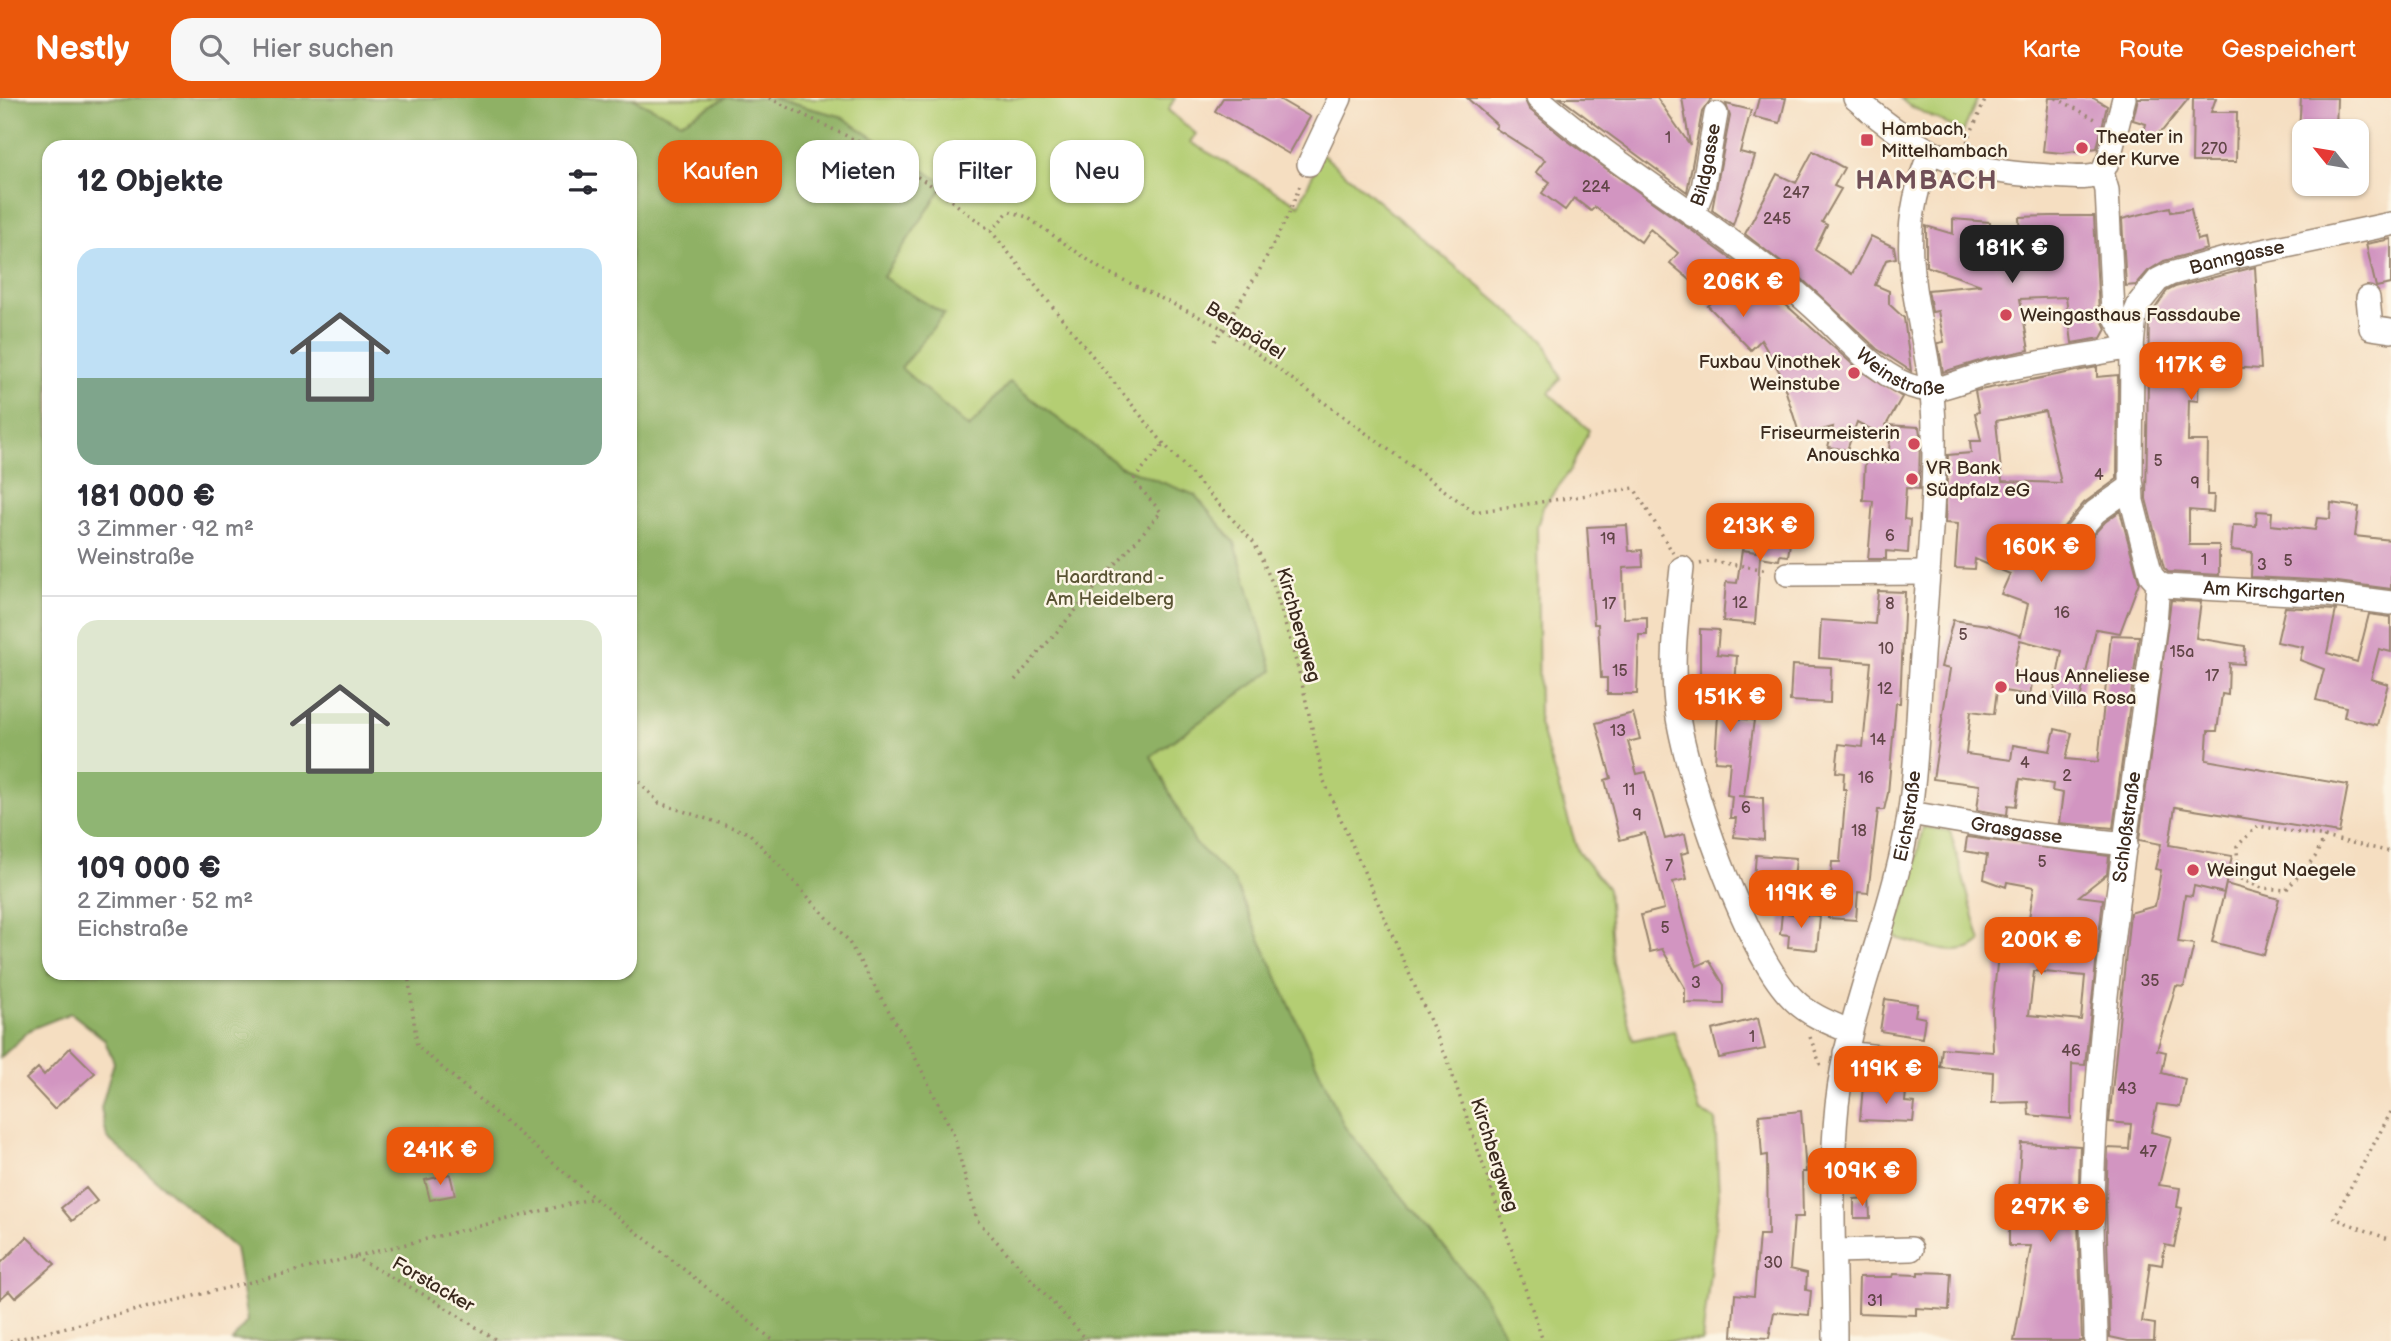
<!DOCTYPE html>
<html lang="de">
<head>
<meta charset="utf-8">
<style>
	body { margin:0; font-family:"Balsamiq Sans",sans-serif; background:#f7f7f7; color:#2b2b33; height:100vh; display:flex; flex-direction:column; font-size:26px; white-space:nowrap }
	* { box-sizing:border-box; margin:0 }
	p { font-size:23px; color:#7c7c81 }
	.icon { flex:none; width:38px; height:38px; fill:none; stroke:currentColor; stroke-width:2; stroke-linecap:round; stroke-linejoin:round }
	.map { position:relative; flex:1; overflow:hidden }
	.side { position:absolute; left:42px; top:42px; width:595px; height:840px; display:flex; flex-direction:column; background:#fff; border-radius:21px; box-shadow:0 2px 5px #0004 }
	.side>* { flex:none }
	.hud { position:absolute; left:658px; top:42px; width:665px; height:63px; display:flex; gap:14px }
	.needle { width:46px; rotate:300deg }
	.tools { position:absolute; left:2292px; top:21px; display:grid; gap:14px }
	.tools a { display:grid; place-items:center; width:77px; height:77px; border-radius:14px; background:#fff; box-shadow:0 2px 5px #0004; font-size:35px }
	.price { position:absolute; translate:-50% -60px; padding:0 16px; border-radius:14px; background:#ea580c; color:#fff; font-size:23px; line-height:46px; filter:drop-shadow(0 2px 4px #0008) }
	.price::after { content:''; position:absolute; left:50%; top:42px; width:21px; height:16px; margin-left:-10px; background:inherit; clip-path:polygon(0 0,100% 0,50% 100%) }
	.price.active { background:#222; color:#fff }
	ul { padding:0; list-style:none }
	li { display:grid; align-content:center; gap:14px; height:371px; padding:0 35px }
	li+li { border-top:2px solid #e1e1e2 }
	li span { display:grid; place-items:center; height:217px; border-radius:21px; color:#555 }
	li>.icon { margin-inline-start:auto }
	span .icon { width:126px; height:126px; fill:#fffc; stroke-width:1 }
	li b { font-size:30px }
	h2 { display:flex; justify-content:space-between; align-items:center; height:84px; padding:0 35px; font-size:30px }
	.pill { padding:0 24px; border-radius:21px; background:#fff; box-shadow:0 2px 5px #0004; font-size:24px; line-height:63px }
	.pill.active { background:#ea580c; color:#fff }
	header { display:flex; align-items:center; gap:42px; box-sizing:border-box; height:98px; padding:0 35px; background:#ea580c; color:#fff }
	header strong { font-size:33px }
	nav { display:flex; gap:38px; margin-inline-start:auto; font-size:24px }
	.search { width:490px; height:63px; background:#f7f7f7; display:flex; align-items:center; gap:18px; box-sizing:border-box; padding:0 24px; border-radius:21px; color:#7c7c81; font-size:26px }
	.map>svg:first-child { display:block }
</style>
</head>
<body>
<header>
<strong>Nestly</strong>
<div class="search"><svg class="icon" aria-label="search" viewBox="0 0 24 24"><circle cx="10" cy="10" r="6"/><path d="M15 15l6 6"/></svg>Hier suchen</div>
<nav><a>Karte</a><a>Route</a><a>Gespeichert</a></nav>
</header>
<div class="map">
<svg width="2391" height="1243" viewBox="0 0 2391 1243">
	<rect width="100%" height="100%" fill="#fcf5e5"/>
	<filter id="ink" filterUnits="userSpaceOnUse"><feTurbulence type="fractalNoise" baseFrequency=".0143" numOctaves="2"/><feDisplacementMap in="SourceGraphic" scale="14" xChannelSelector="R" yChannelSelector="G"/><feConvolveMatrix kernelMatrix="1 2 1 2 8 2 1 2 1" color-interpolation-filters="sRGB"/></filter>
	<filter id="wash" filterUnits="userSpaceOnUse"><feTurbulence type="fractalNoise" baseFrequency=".00686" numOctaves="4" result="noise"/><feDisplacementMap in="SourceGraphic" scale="28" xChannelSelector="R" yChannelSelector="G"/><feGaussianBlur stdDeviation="1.57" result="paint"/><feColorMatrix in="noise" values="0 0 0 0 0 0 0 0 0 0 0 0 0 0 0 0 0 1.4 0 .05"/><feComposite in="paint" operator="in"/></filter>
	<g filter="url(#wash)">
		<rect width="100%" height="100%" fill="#f5dec1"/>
		<path fill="#b4ce73" stroke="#787c48" stroke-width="2" d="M122,0H1175L1168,12L1196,36L1190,44L1299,107L1322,56L1544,243L1561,280L1549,295L1589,332L1570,373L1543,409L1537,429L1539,625L1578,754L1608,791L1613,864L1633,942L1674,933L1700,1014L1715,1021L1719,1097L1702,1243H1089L630,49Z
			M1900,0H1978L1963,34L1908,7Z
			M1923,729L1950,733L1981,844C1960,864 1918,845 1893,839L1910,789Z"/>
		<path fill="#8fb165" stroke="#656e42" stroke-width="2" fill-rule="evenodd" d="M0,0H632L681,24L726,0H770L840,18L945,86L883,179L944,216L901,270L969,330L1010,284L1120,368L1195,397L1235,445L1273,572L1151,658L1195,745L1234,783L1344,1028L1483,1197L1508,1243H232L247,1223L235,1150L107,1040L101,1010L114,964L104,941L71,915L31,931L0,960ZM49,49H630V875H49Z"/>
		<g id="blocks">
			<path fill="#d295c1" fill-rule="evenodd" d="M1223,0H1277L1310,19L1289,56L1215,13Z
				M1467,0H1524L1529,11L1564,40L1748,173L1859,272L1902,299L1886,327L1919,329L1920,336L1919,391L1906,390L1904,421L1910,422L1908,455L1886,453V461H1868L1873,403L1863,402L1865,363L1888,365L1890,341L1857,324L1847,352L1828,349L1833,329L1800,338L1780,275L1761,242L1751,252L1708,208L1714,202L1670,165L1678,155L1650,131L1641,144L1595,109L1591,113L1574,100L1565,112L1542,95L1550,84L1536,74L1545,62L1495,30L1497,27Z
				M1560,0H1657L1690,47L1682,0H1712L1702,14L1687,94Z
				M1759,0H1786L1780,25L1754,19Z
				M2049,0H2093L2107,8L2097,50L2062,55L2043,53Z
				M2138,0H2189L2163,32L2154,37L2144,34L2146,26L2133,22Z
				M2193,0H2216L2211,14H2237L2236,64H2192Z
				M2301,0H2337L2336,33H2299Z
				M1726,6L1751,12L1740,54L1755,58L1733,127L1712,112L1730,18Z
				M1813,53L1844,70L1834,88L1841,91L1822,124L1827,127L1815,152L1852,176L1871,138L1894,149L1896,160L1886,162L1875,187L1889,193V206L1904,220L1911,273L1877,251L1801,180L1745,136L1777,76L1796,85Z
				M2170,109L2171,114L2191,111L2197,142L2205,140L2207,151L2164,163L2148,173L2136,187L2126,188L2122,121Z
				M2052,118H2094L2099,215L2106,231L2101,240L2072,245L2066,199L2020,201L2029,252L1986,261L1943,274L1938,245L1944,244L1938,213L1932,214L1928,192L1981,187L1926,168V128L1953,136V121L1990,124V160H2021L2019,119Z
				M2391,141V186L2376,189L2366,146Z
				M2255,169L2261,271L2199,267L2198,303L2189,302L2188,343H2208L2207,397H2214L2213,414L2189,412V447H2219V477L2168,474L2164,470L2146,401L2149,219L2167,193L2175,189Z
				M2097,269V279L2118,277L2117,381L2084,405L2056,438L2054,451L2064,461L2072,460L2105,424L2120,413L2139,484L2120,535L2096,531L2079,606L2053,599L2062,553L2020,542L2013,574L2033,579L2030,597L1997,592L1994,616L1971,613L1966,656L2011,662L2013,647L2050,653L2055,631L2072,635L2066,661L2098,664L2111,537L2139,538L2113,730L2059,725L2063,695L2052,693L2053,686L2020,681L2016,708L2008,707L2007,717L1977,712L1980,687L1933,681L1950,571L1941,569L1953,522L1988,527L2021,538L2028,506L2001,496L2010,476L1975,461L1974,471L1955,470L1958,426L1945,425L1948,357L1971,355L1970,343H1981L1975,315L1979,314L1975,293ZM2045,313L2061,385L2002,383L1996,323Z
				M1771,405L1801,409L1797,434L1792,433L1788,458L1780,457L1779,462L1760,459L1755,526L1723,523L1726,484L1737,485L1742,452L1756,454L1759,430L1767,431Z
				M2331,405L2359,409L2355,438L2391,442V491L2330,483L2251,479L2252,454L2231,452L2233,427L2256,428L2257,413L2272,414L2271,427L2315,432L2317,420L2330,421Z
				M1627,427L1629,453L1642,452L1643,469L1623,470L1624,520L1647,519V537H1639L1637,596H1607V580H1601L1598,526H1594L1587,429Z
				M1878,493L1905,494L1900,605H1896L1888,695L1884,712H1878L1868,795L1858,794L1856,822L1828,820L1832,764H1840L1846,691H1843L1844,675L1836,674L1839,646L1863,649L1871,564L1819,560L1821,522L1875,526Z
				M2171,502L2201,504L2196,540L2245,548L2244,566L2229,565L2228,597L2222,596L2217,633H2208L2206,662L2348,687L2339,735L2175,709L2169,747L2232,758L2224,794L2226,786L2279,801L2264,857L2212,844L2224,795L2194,788L2192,798L2185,797L2178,844L2194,846L2184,889L2176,888L2157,952L2166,954L2162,975L2185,981L2180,1009L2157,1006L2151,1034L2171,1039L2159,1087L2180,1090L2177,1109L2182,1110L2174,1149L2165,1147L2162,1167L2150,1165L2142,1224L2155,1226L2154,1243H2128L2110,1239L2106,1105L2108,1050L2129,1051L2131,1026L2109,1024L2130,815L2155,808L2161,772L2155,771L2161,746L2139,742Z
				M2285,509L2336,512L2327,555L2357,564L2369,516L2391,519V554L2379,551L2371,581L2388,586L2377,627L2344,619L2346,609L2316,602L2324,571L2300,562L2303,549L2277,544Z
				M1700,531L1719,532L1717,556L1737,558L1733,620L1754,622L1744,698H1738L1763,700L1764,742L1734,739L1736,720H1730L1732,698L1727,697L1730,664L1715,663L1718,617L1705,616V596H1703V585L1700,584Z
				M1792,567L1831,569L1830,605L1790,603Z
				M1633,615L1640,641L1628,644L1637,676L1646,674L1665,741L1685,736L1689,754L1681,756L1687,781L1673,784L1689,844L1697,868L1709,862L1724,887V906L1685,905V890L1662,851L1650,854L1641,817L1664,811L1645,735L1620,742L1605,682L1611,680L1596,625Z
				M1967,739L2109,758L2107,776L2079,798L2103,801L2085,967L2072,966L2071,1021L2029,1017L2028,1004L1992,1005L1993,974L1940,969L1942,950L1993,954L1992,912L2001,830L2027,833L2034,789L2007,784L2006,789L1984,781L1987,757L1965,753ZM2034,873L2085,878L2081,922L2029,917Z
				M1756,757L1796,760L1791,815L1770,814L1771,806H1765L1767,793L1753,792Z
				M1782,815L1820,818L1817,852L1788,849L1789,837L1780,836Z
				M1885,901L1917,906L1915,918L1925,920L1922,940L1880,933Z
				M1758,920L1765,951L1719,960L1712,932Z
				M70,950L95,975L54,1011L26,981L38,970L44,977Z
				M1863,988L1906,993L1905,1004L1915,1005L1913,1024L1860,1022Z
				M1801,1013L1806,1074H1802L1803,1119H1794L1790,1171L1807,1175L1806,1192L1811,1193L1809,1217L1774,1214L1769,1240L1732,1238L1735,1196L1754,1198L1759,1137H1768L1767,1057L1762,1058L1759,1017Z
				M2021,1045L2080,1048L2078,1123L2082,1243H2014L2031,1148H2009V1124H2033L2034,1096L2018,1094Z
				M1863,1064H1880V1080H1864Z
				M450,1076L455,1097L430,1102L425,1082Z
				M86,1090L97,1103L72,1123L61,1110Z
				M1869,1100L1870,1120H1854V1101Z
				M27,1139L55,1166L15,1200L9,1193L0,1201V1166Z
				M1918,1174L1951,1175L1949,1212L1916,1210V1217L1858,1215L1859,1179H1892L1893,1176L1918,1177Z"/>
		</g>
	</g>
	<g filter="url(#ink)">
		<use href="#blocks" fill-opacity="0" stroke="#988470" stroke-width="2"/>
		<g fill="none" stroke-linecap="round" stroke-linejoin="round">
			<g stroke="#988470" stroke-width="26">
				<g id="minor">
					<path id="s1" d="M1538,0C1629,80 1738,137 1825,220C1851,245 1882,282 1918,290C1940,295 1969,279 1990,274C2037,264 2085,258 2132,249"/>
					<path d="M1855,0C1921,58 1961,73 2049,78C2065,78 2088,83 2102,75"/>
					<path d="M1309,66L1340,0"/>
					<path d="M2102,75L2107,92L2113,214L2132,249"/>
					<path d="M2102,75L2109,60L2124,0"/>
					<path id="s2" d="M1693,117L1703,90L1716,16"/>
					<path d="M2368,200L2371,230L2391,233"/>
					<path d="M2067,447L2095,414L2132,388"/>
					<path d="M1682,470C1677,517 1670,565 1677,613C1686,679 1746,857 1794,902C1809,917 1830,925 1849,933"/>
					<path d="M1788,476L1927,475"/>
					<path id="s3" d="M2158,485L2165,488L2329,497L2391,505"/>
					<path id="s4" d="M1910,715L2033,736L2126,746"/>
					<path d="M1845,955L1921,964"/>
					<path d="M1835,1153L1911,1151"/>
					<path id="s5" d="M1835,1243C1835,1165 1829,1085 1837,1007C1847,918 1884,838 1903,750C1917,688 1917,622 1922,558C1927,482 1935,405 1934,329C1932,227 1885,159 1930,56"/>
					<path id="s6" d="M2096,1243C2096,1197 2091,1151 2092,1105C2096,911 2130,718 2155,525L2158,485L2151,477L2132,403L2131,378L2132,249L2135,216L2140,204L2158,182L2170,176L2225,161L2391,126"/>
				</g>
			</g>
			<path stroke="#988470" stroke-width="3.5" stroke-dasharray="2 5" stroke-linecap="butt" d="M769,0L859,44L928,85L991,133L1164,346L1255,446L1275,491L1301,581L1324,683L1447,961L1543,1243
				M2056,0L2097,22
				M1967,44L1986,0
				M991,133L1009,113L1027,119L1101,171L1222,230L1474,414L1634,390L1673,455
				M1215,243L1259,173L1288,118L1301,85
				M1700,466L1711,463L1768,472
				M1015,582L1161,414L1133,382L1164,346
				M630,673L659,705L749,735L847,841L911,951L953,1035L977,1122L1088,1243
				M2325,739L2315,759L2286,792L2262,790L2238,780L2237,748L2258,728L2325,739L2391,754
				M408,875L417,948L594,1100L774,1243
				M1810,939L1821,968
				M2391,1014L2334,1120L2391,1142
				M354,1159L432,1201L498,1243
				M10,1243L594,1100"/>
			<use href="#minor" stroke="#fff" stroke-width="23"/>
		</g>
	</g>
	<g fill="#d1495b" stroke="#fcf5e5" stroke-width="2.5">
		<rect x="1860" y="35" width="14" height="14" rx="3.5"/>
		<circle cx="2082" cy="50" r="7"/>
		<circle cx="2006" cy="217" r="7"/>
		<circle cx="1854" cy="275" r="7"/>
		<circle cx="1914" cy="346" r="7"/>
		<circle cx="1912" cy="381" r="7"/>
		<circle cx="2001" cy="589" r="7"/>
		<circle cx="2193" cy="772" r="7"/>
	</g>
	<g text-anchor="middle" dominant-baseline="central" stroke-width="5" stroke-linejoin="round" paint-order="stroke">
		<g font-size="16" fill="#614547">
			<text x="1668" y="40">1</text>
			<text x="2214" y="51">270</text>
			<text x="1596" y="89">224</text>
			<text x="1796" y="95">247</text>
			<text x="1777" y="121">245</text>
			<text x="2158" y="363">5</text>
			<text x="2099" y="377">4</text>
			<text x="2195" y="385">9</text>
			<text x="1890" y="438">6</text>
			<text x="1608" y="441">19</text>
			<text x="2204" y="462">1</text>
			<text x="2288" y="463">5</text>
			<text x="2262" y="467">3</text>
			<text x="1740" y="505">12</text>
			<text x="1609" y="506">17</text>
			<text x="1890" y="506">8</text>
			<text x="2062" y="515">16</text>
			<text x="1963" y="537">5</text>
			<text x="1886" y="551">10</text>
			<text x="2182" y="554">15a</text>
			<text x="1620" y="573">15</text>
			<text x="2212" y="578">17</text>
			<text x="1885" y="591">12</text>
			<text x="1618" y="633">13</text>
			<text x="1878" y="642">14</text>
			<text x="2025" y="665">4</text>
			<text x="2067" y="678">2</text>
			<text x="1866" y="680">16</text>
			<text x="1629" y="692">11</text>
			<text x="1746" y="710">6</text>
			<text x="1637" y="717">9</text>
			<text x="1859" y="733">18</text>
			<text x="2042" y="764">5</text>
			<text x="1669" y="768">7</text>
			<text x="1665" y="830">5</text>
			<text x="2150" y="883">35</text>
			<text x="1696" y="885">3</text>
			<text x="1752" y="939">1</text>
			<text x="2071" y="953">46</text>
			<text x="2127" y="991">43</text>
			<text x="2148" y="1054">47</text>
			<text x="1773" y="1165">30</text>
			<text x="1875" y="1203">31</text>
		</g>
		<g font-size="19" fill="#3b2a1e" stroke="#fcf5e5" text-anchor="start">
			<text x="1881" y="31">Hambach,<tspan x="1881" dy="22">Mittelhambach</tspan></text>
			<text x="2096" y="39">Theater in<tspan x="2096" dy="22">der Kurve</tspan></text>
			<text x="2020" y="217">Weingasthaus Fassdaube</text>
			<text x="1840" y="264" text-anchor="end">Fuxbau Vinothek<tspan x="1840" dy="22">Weinstube</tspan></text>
			<text x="1900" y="335" text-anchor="end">Friseurmeisterin<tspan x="1900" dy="22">Anouschka</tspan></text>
			<text x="1926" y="370">VR Bank<tspan x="1926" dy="22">Südpfalz eG</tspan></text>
			<text x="2015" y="578">Haus Anneliese<tspan x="2015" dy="22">und Villa Rosa</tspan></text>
			<text x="2207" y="772">Weingut Naegele</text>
		</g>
		<g font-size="19" fill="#3b2a1e" stroke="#fcf5e5">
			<text stroke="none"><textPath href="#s2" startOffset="52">Bildgasse</textPath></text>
			<text stroke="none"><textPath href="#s6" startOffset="1160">Banngasse</textPath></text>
			<text transform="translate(1245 233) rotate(33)">Bergpädel</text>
			<text stroke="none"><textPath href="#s1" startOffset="458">Weinstraße</textPath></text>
			<text stroke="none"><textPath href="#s3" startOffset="117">Am Kirschgarten</textPath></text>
			<text transform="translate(1298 527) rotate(74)">Kirchbergweg</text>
			<text stroke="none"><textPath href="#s5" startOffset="534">Eichstraße</textPath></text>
			<text stroke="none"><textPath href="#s6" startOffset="516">Schloßstraße</textPath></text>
			<text stroke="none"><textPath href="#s4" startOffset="108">Grasgasse</textPath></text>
			<text transform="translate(1494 1057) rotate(72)">Kirchbergweg</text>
			<text transform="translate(433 1187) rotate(30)">Forstacker</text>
		</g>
		<g font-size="19" fill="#595333" stroke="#fcf5e5">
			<text x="1110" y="479">Haardtrand -<tspan x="1110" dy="22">Am Heidelberg</tspan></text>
		</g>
		<g font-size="26" font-weight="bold" letter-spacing="2" fill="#704f57" stroke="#fcf5e5">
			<text x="1927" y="83">HAMBACH</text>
		</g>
	</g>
</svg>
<div class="tools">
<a><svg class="needle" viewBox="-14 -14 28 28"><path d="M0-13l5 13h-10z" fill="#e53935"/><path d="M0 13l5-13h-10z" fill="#7c7c81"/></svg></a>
</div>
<b class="price active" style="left:2012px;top:187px">181K €</b>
<b class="price" style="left:1743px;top:221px">206K €</b>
<b class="price" style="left:2191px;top:304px">117K €</b>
<b class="price" style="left:1760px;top:465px">213K €</b>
<b class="price" style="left:2041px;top:486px">160K €</b>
<b class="price" style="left:1730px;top:636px">151K €</b>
<b class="price" style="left:1801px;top:832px">119K €</b>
<b class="price" style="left:2041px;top:879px">200K €</b>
<b class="price" style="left:1886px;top:1008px">119K €</b>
<b class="price" style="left:440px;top:1089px">241K €</b>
<b class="price" style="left:1862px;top:1110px">109K €</b>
<b class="price" style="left:2050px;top:1146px">297K €</b>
<div class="hud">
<a class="pill active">Kaufen</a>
<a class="pill">Mieten</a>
<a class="pill">Filter</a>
<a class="pill">Neu</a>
</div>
<section class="side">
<h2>12 Objekte<svg class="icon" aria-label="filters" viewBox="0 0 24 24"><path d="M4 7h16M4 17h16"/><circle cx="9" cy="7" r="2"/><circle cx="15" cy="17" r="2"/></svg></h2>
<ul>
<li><span style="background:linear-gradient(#bfe0f5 60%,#7fa58c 0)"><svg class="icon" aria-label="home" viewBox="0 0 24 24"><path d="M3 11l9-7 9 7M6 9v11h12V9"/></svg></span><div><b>181 000 €</b><p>3 Zimmer · 92 m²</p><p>Weinstraße</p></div></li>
<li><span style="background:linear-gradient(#dfe7d0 70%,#8fb573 0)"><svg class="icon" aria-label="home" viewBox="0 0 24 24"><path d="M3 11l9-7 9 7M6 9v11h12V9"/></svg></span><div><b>109 000 €</b><p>2 Zimmer · 52 m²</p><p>Eichstraße</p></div></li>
</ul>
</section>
</div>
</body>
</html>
